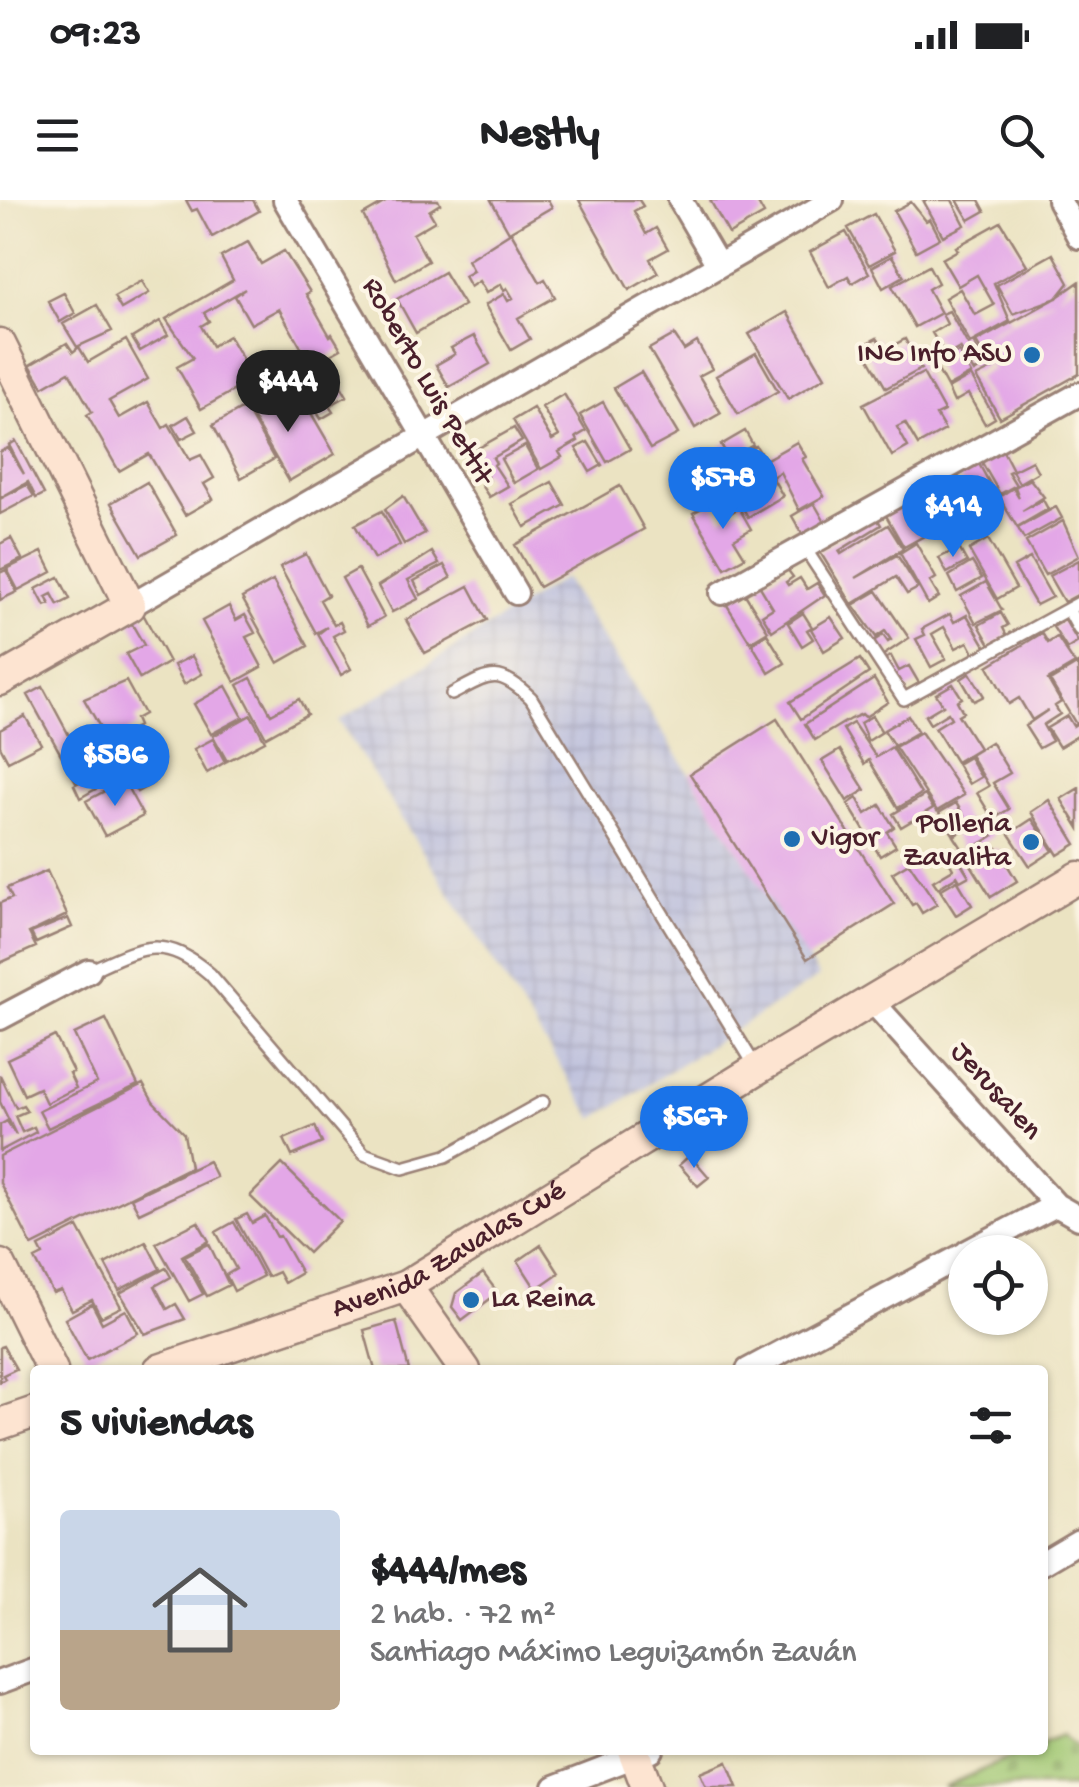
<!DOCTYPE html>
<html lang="es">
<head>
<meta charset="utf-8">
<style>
	body { margin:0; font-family:"Gochi Hand",sans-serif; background:#f6f6f6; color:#202124; height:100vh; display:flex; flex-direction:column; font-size:38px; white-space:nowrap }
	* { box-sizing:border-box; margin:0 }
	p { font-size:32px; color:#757577 }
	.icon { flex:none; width:55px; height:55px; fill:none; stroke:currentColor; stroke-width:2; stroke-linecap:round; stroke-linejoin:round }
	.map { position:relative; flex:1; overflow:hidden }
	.sheet { position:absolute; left:30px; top:1165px; width:1018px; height:390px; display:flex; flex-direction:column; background:#fff; border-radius:10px; box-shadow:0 2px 8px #0004 }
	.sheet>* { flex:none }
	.buttons { position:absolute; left:948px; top:1035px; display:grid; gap:20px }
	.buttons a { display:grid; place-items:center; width:100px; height:100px; border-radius:50%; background:#fff; box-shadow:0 2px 8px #0004; font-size:50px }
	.price { position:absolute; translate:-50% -85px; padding:0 22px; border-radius:35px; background:#1a73e8; color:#fff; font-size:32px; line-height:65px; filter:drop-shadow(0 2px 5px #0008) }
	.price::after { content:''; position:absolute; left:50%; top:60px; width:30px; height:22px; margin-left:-15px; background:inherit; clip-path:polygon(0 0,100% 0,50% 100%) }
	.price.on { background:#222; color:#fff }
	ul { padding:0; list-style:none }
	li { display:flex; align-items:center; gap:30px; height:250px; padding:0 30px }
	li span { display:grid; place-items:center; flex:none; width:280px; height:200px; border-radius:10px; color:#555 }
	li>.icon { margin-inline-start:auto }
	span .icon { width:120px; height:120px; fill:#fffc; stroke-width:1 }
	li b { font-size:42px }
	h2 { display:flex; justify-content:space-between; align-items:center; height:120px; padding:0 30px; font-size:42px }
	.status { display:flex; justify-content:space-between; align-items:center; height:70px; padding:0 50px; background:#fff; direction:ltr }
	.status svg { height:28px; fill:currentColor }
	header { display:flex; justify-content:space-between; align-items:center; height:130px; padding:0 30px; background:#fff; font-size:45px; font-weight:700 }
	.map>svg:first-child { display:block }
</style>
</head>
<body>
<div class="status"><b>09:23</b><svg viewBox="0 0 49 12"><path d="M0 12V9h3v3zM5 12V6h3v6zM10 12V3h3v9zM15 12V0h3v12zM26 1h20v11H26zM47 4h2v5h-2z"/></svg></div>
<header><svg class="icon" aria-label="menu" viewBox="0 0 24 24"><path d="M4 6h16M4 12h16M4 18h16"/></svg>Nestly<svg class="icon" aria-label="search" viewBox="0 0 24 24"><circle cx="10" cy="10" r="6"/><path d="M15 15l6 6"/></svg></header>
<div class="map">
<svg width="1079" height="1587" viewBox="0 0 1079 1587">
	<defs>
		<pattern id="industrial-grid" width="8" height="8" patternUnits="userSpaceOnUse" patternTransform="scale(2.5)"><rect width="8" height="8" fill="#c0c2dd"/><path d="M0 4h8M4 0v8" fill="none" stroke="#a6a6be"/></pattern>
		<pattern id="cemetery-stones" width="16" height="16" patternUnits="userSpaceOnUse" patternTransform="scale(2.5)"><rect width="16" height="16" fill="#a1c873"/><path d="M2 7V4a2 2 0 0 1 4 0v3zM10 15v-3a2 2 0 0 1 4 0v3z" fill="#8cab64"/></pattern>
	</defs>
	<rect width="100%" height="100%" fill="#fcf5e5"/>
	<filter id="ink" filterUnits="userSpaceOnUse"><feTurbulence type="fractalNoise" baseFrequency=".01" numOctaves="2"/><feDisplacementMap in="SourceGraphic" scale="20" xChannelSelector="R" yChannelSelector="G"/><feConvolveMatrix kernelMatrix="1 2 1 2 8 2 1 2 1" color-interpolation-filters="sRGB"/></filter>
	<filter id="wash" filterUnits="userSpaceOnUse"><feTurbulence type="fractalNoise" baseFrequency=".0048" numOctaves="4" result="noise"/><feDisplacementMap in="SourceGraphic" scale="40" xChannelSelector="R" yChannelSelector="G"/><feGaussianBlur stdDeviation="2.25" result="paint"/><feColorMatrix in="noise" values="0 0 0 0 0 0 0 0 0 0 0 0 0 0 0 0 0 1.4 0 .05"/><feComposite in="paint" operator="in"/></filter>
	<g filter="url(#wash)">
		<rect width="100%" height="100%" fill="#ebe3c2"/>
		<path fill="url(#industrial-grid)" d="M564,378L819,777L594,919L339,521Z"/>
		<path fill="url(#cemetery-stones)" stroke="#76744f" stroke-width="2.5" d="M1062,1535L1079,1549V1587H943L1027,1550H1042L1043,1543Z"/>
		<g id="blocks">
			<path fill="#e3a7e7" d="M186,0H253L259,11L212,37L197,9L192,11Z
				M389,0H438L440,4L429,11L435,21L413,34L428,61L396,80L363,15Z
				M491,0H548L552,7L509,32Z
				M579,0H639L643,6L634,11L646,34L656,28L668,49L650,59L658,73L629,90Z
				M710,0H756L764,14L729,34Z
				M923,0H952L965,25L943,36Z
				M957,0H979L985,11L969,20Z
				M911,2L926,21L930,19L940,38L916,51L894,11Z
				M874,14L895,51L869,65L848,28Z
				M1001,22L1027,65L994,83L1010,121L970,143L945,98L960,89L975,115L994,105L977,75L958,86L942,59L958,50L956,47Z
				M511,32L540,82L545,79L555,97L518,118L530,139L511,150L485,105L504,94L508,101L513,98L507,88L504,90L501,84L486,93L479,81L470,87L464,76L473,71L467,60Z
				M846,32L869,73L852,83L848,76L829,87L810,52Z
				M248,42L261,64L284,51L310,92L306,94L330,136L332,134L341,149L316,163L323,176L332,171L347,196L329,206L333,212L321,219L304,190L316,183L315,180L308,184L302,173L292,179L297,188L279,199L266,176L285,165L282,161L303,151L279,109L251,124L235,96L245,89L204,113L209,121L201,126L212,146L229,136L254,179L201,209L177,167L193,158L166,119L233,80L221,57Z
				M1053,54L1069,83L1057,98L1013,114L997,85Z
				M892,56L904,76L883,88L872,67Z
				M929,66L938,83L928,89L941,113L915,127L892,86Z
				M444,72L464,105L416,133L397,99Z
				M142,81L149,93L121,109L114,97Z
				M1079,82V174L1000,218L976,177L992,169L976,142L1053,100Z
				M64,93L75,113L60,122L48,101Z
				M97,105L112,131L77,147L63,124Z
				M949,111L968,145L973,142L986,165L974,172L960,148L946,156L932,133L947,124L942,114Z
				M787,112L825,177L788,199L749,134Z
				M160,121L168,135L140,151L132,138Z
				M674,135L684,150L697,142L712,169L699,176L721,213L695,228L649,149Z
				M474,136L490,164L449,187L436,165L455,154L451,148Z
				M877,138L885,150L905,139L921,169L886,188L862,146Z
				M126,140L148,179L109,201L119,218L148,202L163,228L169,224L190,260L201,255L214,278L204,284L213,299L185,315L149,254L119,271L87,215L92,212L69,172L43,187L30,165L67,143L73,152L79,147L88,162Z
				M959,152L971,174L947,187L935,165Z
				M756,153L778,191L738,214L716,176Z
				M641,172L678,234L650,249L614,188Z
				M923,173L944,211L936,215L945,230L918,245L905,223L897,227L908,247L892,256L863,204Z
				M971,176L995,218L985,224L968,194L954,202L948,189Z
				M254,181L278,223L307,206L335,254L289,281L237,191Z
				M564,194L586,231L576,237L578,241L559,252L562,257L541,269L513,220L533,208L552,240L559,236L542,207Z
				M603,202L630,249L607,262L580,215Z
				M245,207L274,259L241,278L213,225Z
				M188,216L197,231L181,239L173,225Z
				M514,228L522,241L493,258L496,263L494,265L508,286L489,297L481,285L489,280L484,271L479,273L468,254Z
				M745,231L753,245L730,259L721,245Z
				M16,241L44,294L36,298L28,282L0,298V252L8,248L24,274L9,245Z
				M588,242L602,265L590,272L576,248Z
				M797,242L806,257L802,259L824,296L799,310L780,272L772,277L783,296L748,317L727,281L723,283L715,269L756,246L765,260Z
				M525,246L538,269L514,283L501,259Z
				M1001,247L1013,270L1008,272L1016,285L1000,294L980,259Z
				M1032,261L1038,272L1019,283L1012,271Z
				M979,264L994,291L985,296L991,307L979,313L958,276Z
				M950,276L966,306L956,311L948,298L936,305L927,289Z
				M1030,279L1044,297L1022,311L1043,300L1048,309L1017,327L999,297L1013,288L1019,298L1015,287Z
				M147,282L177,335L141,355L111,303Z
				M552,282L565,305L525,327L512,304Z
				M27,285L34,296L0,314V299Z
				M620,286L644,329L539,387L515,345Z
				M915,295L935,330L904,347L884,312Z
				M403,296L425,333L404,344L385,309Z
				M713,302L722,318L739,308L751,329L734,339L745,357L725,368L693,313Z
				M814,303L826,324L804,337L792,316Z
				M1056,307L1062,318L1024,339L1018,328Z
				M382,311L400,345L374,359L355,325Z
				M875,315L881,325L839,351L841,354L888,325L903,349L856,378L897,355L918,388L907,394L896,377L852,404L820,352Z
				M1063,321L1079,356L1045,375L1026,342Z
				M11,338L22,359L0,370V344Z
				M988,339L1016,388L997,399L969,350Z
				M916,343L936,378L930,382L939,397L928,404L900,353Z
				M959,348L967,362L947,373L939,358Z
				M42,352L52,372L18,390L7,369Z
				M432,352L439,364L408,380L418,399L392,412L378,386Z
				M306,354L328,395L320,400L334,425L340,422L344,430L333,436L351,469L341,475L318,434L327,427L316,433L280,367Z
				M1030,358L1052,397L1036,405L1014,367Z
				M1079,360V394L1064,402L1049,376Z
				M972,362L982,378L957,392L949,376Z
				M444,365L451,378L421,395L414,381Z
				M358,369L384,417L368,426L342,378Z
				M787,369L793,377L786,382L788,385L800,378L807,389L817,383L825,395L772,431L762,415L773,408L759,385Z
				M6,370L17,392L0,400V373Z
				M59,377L70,399L58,405L52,394L46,397L50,404L45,406L36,389Z
				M273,381L308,446L278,463L242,398Z
				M986,382L1002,410L976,423L961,396Z
				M469,386L487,420L425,453L406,420Z
				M743,391L768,431L750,442L725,402Z
				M877,391L909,438L882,456L872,442L883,435L888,442L891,440L885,431L876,437L853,405Z
				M229,406L236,420L245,415L255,433L246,437L262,467L235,482L202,421Z
				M142,412L169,462L140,479L126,454L144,445L129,419Z
				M803,413L812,427L807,430L813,439L802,446L788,423Z
				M1001,413L1008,425L1003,428L1007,436L991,446L979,425Z
				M950,414L954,422L967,415L986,447L974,453L968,442L956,448L944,427L932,434L946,459L931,467L916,439L925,435L922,429Z
				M831,417L845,438L824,451L811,429Z
				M1065,420L1078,442L1067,449L1053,427Z
				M1042,433L1048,443L1057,437L1075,464L1048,480L1061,502L1055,506L1060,514L1043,525L1052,541L1039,548L1025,526L1048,510L1032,520L1019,498L1009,504L988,466Z
				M767,434L785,463L769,473L752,444Z
				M192,456L202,474L184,484L174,465Z
				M891,456L899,471L909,466L919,483L903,493L881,461Z
				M860,459L869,473L801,519L790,502Z
				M1078,464L1079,535L1059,547L1047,528L1067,516L1073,526L1076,524L1050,481Z
				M970,473L984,496L974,501L961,479Z
				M251,478L271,514L299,499L307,514L266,537L238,485Z
				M874,479L888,502L865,517L862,514L850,519L815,540L805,524Z
				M126,481L144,514L135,519L138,526L126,533L153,583L137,592L84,499Z
				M953,484L962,498L957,501L963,512L958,515L979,548L956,562L935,528L951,518L948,513L930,524L925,516L943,505L936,494Z
				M226,486L243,517L211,534L194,504Z
				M43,487L72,541L89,531L107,564L76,582L28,495Z
				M251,515L265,541L227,561L213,536Z
				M25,516L41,544L8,561L0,546V530Z
				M872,516L882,532L868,541L860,523Z
				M908,516L918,532L894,546L884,530Z
				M777,519L894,704L807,759L690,574Z
				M853,523L876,557L892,547L921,594L898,608L869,560L864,564L843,529Z
				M921,532L964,595L937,611L895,547Z
				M213,539L225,562L207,573L194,549Z
				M991,542L1010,573L993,583L1009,609L993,619L977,593L989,586L970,555Z
				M840,550L865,590L847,601L822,561Z
				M969,557L981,577L969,584L957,564Z
				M109,566L115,578L80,598L74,585Z
				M124,581L143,616L105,636L86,601Z
				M1079,588V628L1061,599Z
				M925,595L933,608L901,627L893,614Z
				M857,598L866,614L880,605L894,627L887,632L896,646L880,656L848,604Z
				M1049,600L1076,644L1058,655L1031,612Z
				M956,603L969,624L953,634L939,613Z
				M982,618L993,636L965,653L954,636Z
				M1032,619L1053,651L1030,666L1009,634Z
				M997,648L1017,681L991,697L971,665Z
				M953,650L969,676L960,681L957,676L938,688L933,681L953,669L945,655Z
				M909,663L937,704L922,713L916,703L912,705L892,673Z
				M47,671L67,715L29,733L36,747L0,763V703L12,698L7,688Z
				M957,680L972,705L956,715L940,690Z
				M68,718L72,727L36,743L31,733Z
				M106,819L138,885L48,928L39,911L97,883L74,834Z
				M55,836L73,872L69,873L76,888L46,903L39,888L24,895L7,859Z
				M0,875L16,908L23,905L27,911L15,916L22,932L34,927L36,932L0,951V925L7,921L16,935L0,902Z
				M143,884L153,902L184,934L190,967L32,1046L0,983V956Z
				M315,926L322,943L292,956L284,939Z
				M690,955L709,977L698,986L679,965Z
				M208,961L216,977L139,1013L131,998Z
				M282,964L340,1021L308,1053L250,996Z
				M247,1014L252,1023L265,1016L277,1037L280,1036L301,1073L284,1083L278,1072L267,1077L236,1019Z
				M198,1022L209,1041L182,1056L203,1094L189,1101L156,1043Z
				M234,1022L263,1076L234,1091L226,1075L236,1069L216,1032Z
				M78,1027L121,1107L101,1117L92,1100L72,1110L61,1090L53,1093L35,1059L43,1055L39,1047Z
				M146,1042L160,1069L119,1090L105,1064Z
				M209,1044L229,1085L207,1096L185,1056Z
				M541,1045L559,1073L536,1089L518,1061Z
				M166,1068L171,1077L155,1086L167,1109L176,1104L185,1119L145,1134L120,1093Z
				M483,1073L498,1093L462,1120L452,1107L456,1093Z
				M92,1104L102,1123L126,1110L138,1133L87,1160L65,1119Z
				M396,1121L409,1170H375L364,1130Z
				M3,1146L16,1169L3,1175L5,1179L0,1182V1147Z
				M727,1562L737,1587H706L700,1573Z"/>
		</g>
	</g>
	<g filter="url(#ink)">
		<use href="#blocks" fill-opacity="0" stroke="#9a8176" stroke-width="2.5"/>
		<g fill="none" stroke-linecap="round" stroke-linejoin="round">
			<g stroke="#9a8176" stroke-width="16">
				<path id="lane" d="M804,347L904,499L1079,403
					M1068,409L1079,429
					M452,494C490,474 497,466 531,498L757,869
					M89,771C142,747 162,733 210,774L364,954L403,968L446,956L543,902"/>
			</g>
			<g stroke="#9a8176" stroke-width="28">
				<path id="street" d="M285,0L516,393
					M680,0L718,65
					M1059,0L1079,37
					M722,393L1079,194
					M130,406L832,0
					M871,800L1056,1005L1079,1018
					M0,818L89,771
					M967,1052L1056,1005
					M748,1170L965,1054
					M1042,1363L1079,1341
					M0,1482L35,1469
					M555,1587L651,1550"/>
			</g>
			<g stroke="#9a8176" stroke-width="35">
				<g id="secondary">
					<path d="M0,144L130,406L0,480"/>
					<path d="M0,1065L52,1170"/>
					<path d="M406,1086L465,1170"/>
					<path id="s1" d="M159,1170L406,1086L757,869L1079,677"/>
					<path d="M0,1224L35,1212"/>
					<path d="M633,1550L647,1587"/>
				</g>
			</g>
			<use href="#lane" stroke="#fff" stroke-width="11"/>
			<use href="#street" stroke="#fff" stroke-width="22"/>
			<use href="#secondary" stroke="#fde4d1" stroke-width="30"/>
		</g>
	</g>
	<g fill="#1f6fb2" stroke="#fcf5e5" stroke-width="4">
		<circle cx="1032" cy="155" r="10"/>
		<circle cx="792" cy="639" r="10"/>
		<circle cx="1031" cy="642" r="10"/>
		<circle cx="471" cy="1100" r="10"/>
	</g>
	<g text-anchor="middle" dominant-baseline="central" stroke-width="8" stroke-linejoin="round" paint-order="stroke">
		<g font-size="30" fill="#4a1f2b" stroke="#fcf5e5" text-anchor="end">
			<text x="1012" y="155">ING Info ASU</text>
			<text x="1011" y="625">Polleria<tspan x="1011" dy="34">Zavalita</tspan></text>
			<text x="812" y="639" text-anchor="start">Vigor</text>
			<text x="491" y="1100" text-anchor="start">La Reina</text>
		</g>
		<g font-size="30" fill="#4a1f2b" stroke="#fcf5e5">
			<text transform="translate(426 182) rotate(60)">Roberto Luis Pettit</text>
			<text transform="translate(995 892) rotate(48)">Jerusalen</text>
			<text stroke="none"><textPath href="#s1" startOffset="315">Avenida Zavalas Cué</textPath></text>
		</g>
	</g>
</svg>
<div class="buttons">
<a><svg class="icon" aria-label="locate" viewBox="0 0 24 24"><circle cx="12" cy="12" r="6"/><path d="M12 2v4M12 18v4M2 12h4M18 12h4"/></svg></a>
</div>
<b class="price on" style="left:288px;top:235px">$444</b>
<b class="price" style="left:723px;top:332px">$578</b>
<b class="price" style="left:953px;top:360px">$414</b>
<b class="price" style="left:115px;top:609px">$586</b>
<b class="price" style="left:694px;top:971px">$567</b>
<section class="sheet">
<h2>5 viviendas<svg class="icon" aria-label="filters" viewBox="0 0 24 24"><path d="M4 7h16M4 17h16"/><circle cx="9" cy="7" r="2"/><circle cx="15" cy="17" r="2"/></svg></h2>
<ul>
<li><span style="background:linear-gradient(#c9d6e8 60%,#b9a48a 0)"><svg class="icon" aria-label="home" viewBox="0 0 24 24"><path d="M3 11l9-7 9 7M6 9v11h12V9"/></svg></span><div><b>$444/mes</b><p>2 hab. · 72 m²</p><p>Santiago Máximo Leguizamón Zaván</p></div></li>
</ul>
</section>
</div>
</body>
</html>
